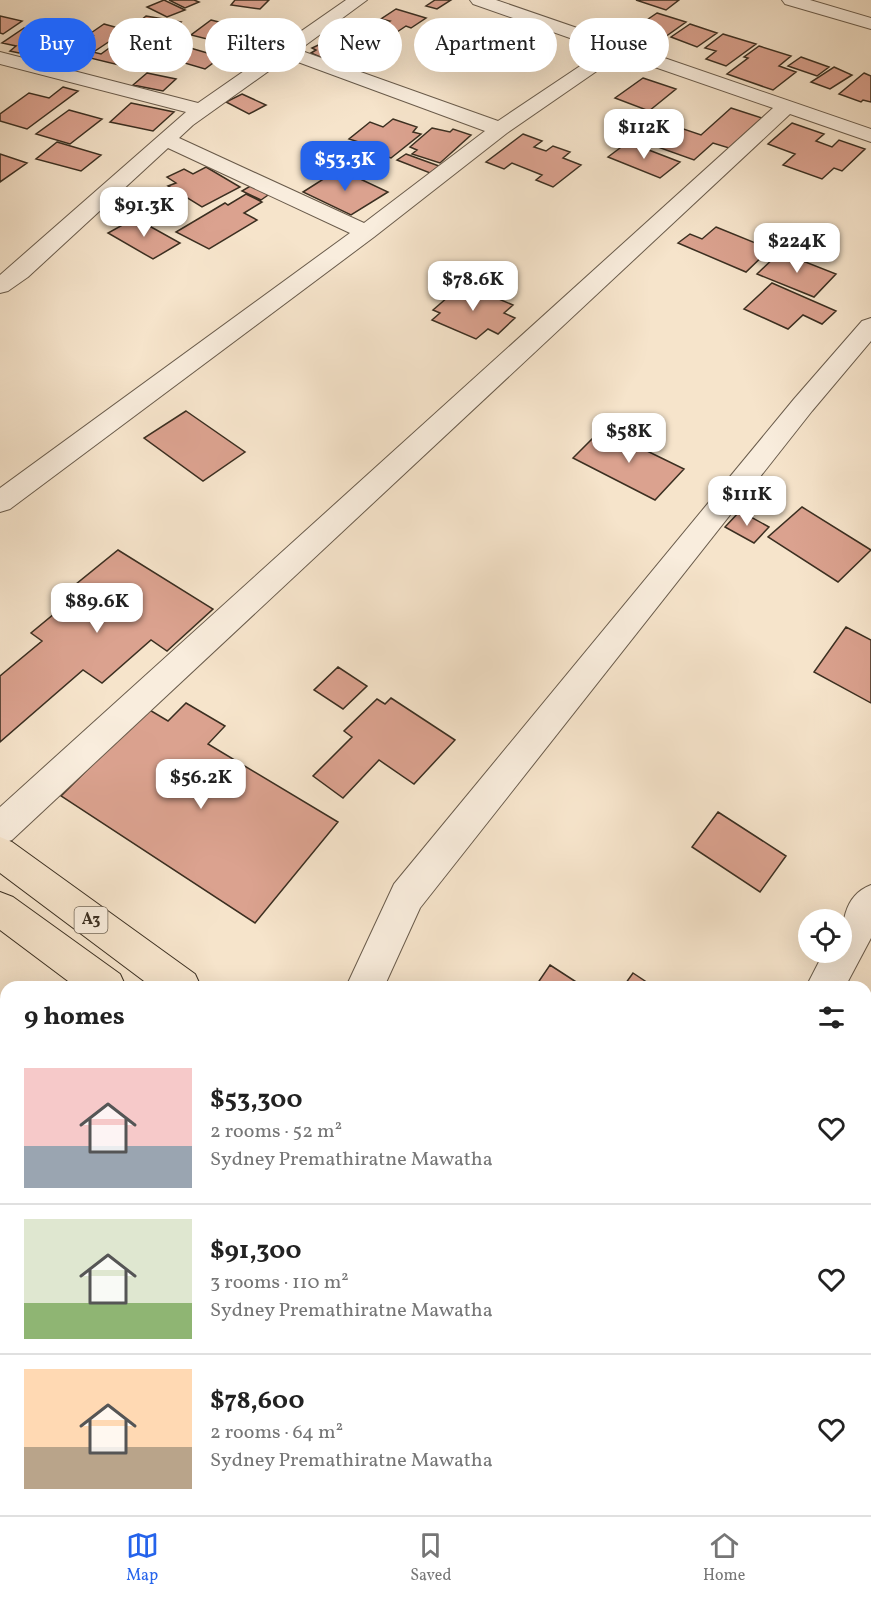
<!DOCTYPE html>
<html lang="en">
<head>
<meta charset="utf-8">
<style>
	body { margin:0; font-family:Vollkorn,serif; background:#f2f2f2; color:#222; height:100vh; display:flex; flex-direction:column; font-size:22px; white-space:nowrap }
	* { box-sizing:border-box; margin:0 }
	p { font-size:20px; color:#767676 }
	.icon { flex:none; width:33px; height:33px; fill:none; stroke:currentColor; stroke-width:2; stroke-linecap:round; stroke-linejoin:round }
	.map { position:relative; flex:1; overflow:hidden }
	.drawer { position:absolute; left:0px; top:981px; width:872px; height:534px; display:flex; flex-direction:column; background:#fff; border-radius:18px 18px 0 0; box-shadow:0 6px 24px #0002 }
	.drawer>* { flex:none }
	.hud { position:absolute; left:18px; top:18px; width:836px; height:54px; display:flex; gap:12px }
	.tools { position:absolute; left:798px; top:909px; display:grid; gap:12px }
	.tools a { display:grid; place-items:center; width:54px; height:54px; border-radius:50%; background:#fff; box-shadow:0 6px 24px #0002; font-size:30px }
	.price { position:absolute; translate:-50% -51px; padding:0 14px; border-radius:12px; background:#fff; color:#222; font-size:20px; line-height:39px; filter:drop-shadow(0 2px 3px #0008) }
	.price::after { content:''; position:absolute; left:50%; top:36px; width:18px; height:14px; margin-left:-9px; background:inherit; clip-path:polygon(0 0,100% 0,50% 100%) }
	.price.current { background:#2563eb; color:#fff }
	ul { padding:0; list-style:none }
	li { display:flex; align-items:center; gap:18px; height:150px; padding:0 24px }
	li+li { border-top:2px solid #e0e0e0 }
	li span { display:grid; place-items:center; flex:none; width:168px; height:120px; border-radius:0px; color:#555 }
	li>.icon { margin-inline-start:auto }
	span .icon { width:72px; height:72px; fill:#fffc; stroke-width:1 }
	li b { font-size:26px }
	h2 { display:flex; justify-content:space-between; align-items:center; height:72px; padding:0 24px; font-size:26px }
	.pill { padding:0 21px; border-radius:27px; background:#fff; box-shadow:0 6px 24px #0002; font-size:21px; line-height:54px }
	.pill.current { background:#2563eb; color:#fff }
	.dock { display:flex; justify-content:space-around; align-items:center; height:84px; border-top:2px solid #e0e0e0; background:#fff; font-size:16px; color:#767676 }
	.dock a { display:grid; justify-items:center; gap:3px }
	.dock .current { color:#2563eb }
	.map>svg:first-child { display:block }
</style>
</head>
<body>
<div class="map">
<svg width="871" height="1515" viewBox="0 0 871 1515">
	<rect width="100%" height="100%" fill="#f6e4cb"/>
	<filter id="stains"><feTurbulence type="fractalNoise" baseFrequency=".00333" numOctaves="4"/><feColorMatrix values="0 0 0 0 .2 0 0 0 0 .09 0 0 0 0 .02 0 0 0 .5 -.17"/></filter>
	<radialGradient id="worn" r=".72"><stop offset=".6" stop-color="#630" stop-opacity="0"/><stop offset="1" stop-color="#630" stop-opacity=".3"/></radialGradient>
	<path fill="#dba28f" stroke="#3b2f21" stroke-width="1.5" d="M164,0L185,10L167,17L147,7Z
		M169,0H194L199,2L185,8Z
		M235,0H269L260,9L231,5Z
		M435,0H451L437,9L426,6Z
		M636,0H679L666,10Z
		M396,9L426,18L411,28L406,26L397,32L381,27L390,21L381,19Z
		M657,13L686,22L665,37L635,28Z
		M0,16L22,21L3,34L0,33Z
		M146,16L181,22L169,33L134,26Z
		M473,19L503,29L461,56L431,45Z
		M211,20L231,25L211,40L191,35Z
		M104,24L122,29L111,36L116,37L95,51L78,47L93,36L88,35Z
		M690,24L717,33L697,47L671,37Z
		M358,26L372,31L362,37L366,39L357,44L339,37Z
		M24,28L47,33L19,53L10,51L16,46L2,43Z
		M231,28L256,35L237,49L212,41Z
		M723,34L756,44L726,66L706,59L716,51L705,48Z
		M123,38L156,45L134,63L124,60L119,65L86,57L93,52L101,54Z
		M333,38L371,54L341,70L317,59L320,57L311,53L316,50L312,48Z
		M759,46L791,56L779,66L796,72L773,90L727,74L748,58L744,57Z
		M187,47L221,57L205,69L171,59Z
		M801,57L829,67L817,76L788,66Z
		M834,67L852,75L830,89L811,82Z
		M147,73L176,79L163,91L133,85Z
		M864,73L871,76V102L863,100L861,102L839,94Z
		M643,78L676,89L649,111L615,98Z
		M63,87L78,91L27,129L0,121V114L29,93L49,98Z
		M242,94L266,105L249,114L226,102Z
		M131,103L174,112L153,131L110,122Z
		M731,108L762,118L729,148L713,143L694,160L641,141L663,122L701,135Z
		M69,110L102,119L70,144L36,134Z
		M393,119L417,127L413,132L421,134L391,158L357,147L362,143L349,139L370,122L383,127Z
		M792,123L824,134L816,141L832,147L839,140L865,149L842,171L834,168L822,179L783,165L795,154L768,144Z
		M432,128L450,132L453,129L471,135L440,163L412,154L417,150L410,147Z
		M523,134L542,141L534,147L546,151L553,146L570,152L563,158L581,165L553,187L536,180L542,175L512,163L504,169L486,162Z
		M57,142L101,155L81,171L36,159Z
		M628,142L680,162L660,178L608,157Z
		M359,151L379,160L364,170L344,161Z
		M0,154L27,163L0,182Z
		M406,154L439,166L430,173L397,160Z
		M206,167L240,187L202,207L168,186L176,183L167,177L184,169L193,174Z
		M339,169L388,192L351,215L303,192Z
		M252,185L271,193L261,200L242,191Z
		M246,194L262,202L244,213L257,220L209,249L176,232L225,203L228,205Z
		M135,218L180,243L153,259L108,233Z
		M716,227L770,249L746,272L678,243L690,234L702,239Z
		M780,252L836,274L814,297L757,274Z
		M772,283L836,311L822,324L803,315L788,329L744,309Z
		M463,284L513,305L504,313L515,318L498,334L488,329L476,339L432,320L440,313L433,310Z
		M186,411L245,452L203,481L144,438Z
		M602,429L684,469L655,500L573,458Z
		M802,507L871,550L838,582L768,537Z
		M740,511L769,527L754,543L725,527Z
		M118,550L213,609L167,651L151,640L102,683L83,670L0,742V676L42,641L31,633L78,594L70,589Z
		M846,627L871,640V703L814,672Z
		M338,667L367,686L343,709L314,690Z
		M391,698L455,740L414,784L379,760L343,798L313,776L352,737L344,731L377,699L385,704Z
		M186,703L225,726L208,744L338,822L255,923L61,796L148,709L168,721Z
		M718,812L786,856L760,892L692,847Z
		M550,965L584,987H535Z
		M633,973L654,987H623Z
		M866,1066L871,1069V1323L866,1319Z
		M6,1271V1355L0,1349V1279Z
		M0,1450L6,1453V1509H71L68,1515H0Z
		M100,1509H209L206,1515H97Z
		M232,1509H332L329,1515H228Z
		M376,1509H433L446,1515H374Z
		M577,1509H623L621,1515H586Z
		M678,1509H741L739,1515H676Z"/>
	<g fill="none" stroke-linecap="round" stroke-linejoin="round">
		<g stroke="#6a5c4c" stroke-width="2">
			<path id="minor" d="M346,0H367L299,50L498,121L604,50L473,4L470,0H496L871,129V142L790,114L12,840L0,844V807L773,108L620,55L507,133L374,237L10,509L0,512V488L350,233L168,148L28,277L8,291L0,293V275L186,112L0,64V52L198,103ZM287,58L485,131L364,223L179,138L193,125Z
				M782,0H810L871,18V29L785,4Z
				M871,318V341L812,411L420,908L384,987H346L394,884L794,399L862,321Z
				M871,885V938L845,987H806L824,952H842C842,926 842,896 871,885Z
				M628,1509H677L675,1515H626Z"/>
		</g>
		<g stroke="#3b2f21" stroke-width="2">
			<path id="highway" d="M0,837L12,842L195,974L201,987H152L0,873Z
				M0,892L13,897L120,974L126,987H76L0,930Z
				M866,1434L871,1436V1486L866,1483Z
				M811,1509H865L867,1515H813Z"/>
		</g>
		<use href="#minor" fill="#f9eddd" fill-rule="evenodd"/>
		<use href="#highway" fill="#f6e4cb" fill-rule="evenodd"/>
	</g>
	<g text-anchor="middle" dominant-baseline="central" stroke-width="4.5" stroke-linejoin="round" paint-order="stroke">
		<rect fill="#f9eddd" stroke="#746859" stroke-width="1.5" x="74.5" y="907" width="33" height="26" rx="4.5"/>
		<g font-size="16" font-weight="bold" fill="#3b2f21">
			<text x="91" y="920">A3</text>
		</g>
	</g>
	<rect width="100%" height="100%" filter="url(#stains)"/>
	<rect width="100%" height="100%" fill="url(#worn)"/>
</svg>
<div class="tools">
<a><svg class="icon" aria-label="locate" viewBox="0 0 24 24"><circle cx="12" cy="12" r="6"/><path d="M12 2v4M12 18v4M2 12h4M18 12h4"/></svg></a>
</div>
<b class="price" style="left:644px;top:160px">$112K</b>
<b class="price current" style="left:345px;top:192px">$53.3K</b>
<b class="price" style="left:144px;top:238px">$91.3K</b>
<b class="price" style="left:797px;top:274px">$224K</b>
<b class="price" style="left:473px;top:312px">$78.6K</b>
<b class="price" style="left:629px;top:464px">$58K</b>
<b class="price" style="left:747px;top:527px">$111K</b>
<b class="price" style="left:97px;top:634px">$89.6K</b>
<b class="price" style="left:201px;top:810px">$56.2K</b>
<div class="hud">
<a class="pill current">Buy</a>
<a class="pill">Rent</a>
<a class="pill">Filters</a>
<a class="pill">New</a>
<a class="pill">Apartment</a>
<a class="pill">House</a>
</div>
<section class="drawer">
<h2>9 homes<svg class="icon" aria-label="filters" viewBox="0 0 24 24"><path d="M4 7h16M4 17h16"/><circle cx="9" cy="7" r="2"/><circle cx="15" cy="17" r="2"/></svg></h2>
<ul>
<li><span style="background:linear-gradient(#f6c9c9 65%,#9aa5b1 0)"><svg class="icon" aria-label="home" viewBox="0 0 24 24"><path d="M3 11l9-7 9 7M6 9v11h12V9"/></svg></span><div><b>$53,300</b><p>2 rooms · 52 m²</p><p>Sydney Premathiratne Mawatha</p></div><svg class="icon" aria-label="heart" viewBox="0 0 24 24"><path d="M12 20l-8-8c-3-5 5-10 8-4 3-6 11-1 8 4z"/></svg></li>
<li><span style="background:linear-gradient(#dfe7d0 70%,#8fb573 0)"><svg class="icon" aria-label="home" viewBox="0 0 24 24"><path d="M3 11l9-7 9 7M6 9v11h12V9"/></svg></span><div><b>$91,300</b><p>3 rooms · 110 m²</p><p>Sydney Premathiratne Mawatha</p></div><svg class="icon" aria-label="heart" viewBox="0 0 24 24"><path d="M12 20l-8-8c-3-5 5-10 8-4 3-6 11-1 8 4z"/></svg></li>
<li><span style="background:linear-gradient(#ffd9b3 65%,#b9a48a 0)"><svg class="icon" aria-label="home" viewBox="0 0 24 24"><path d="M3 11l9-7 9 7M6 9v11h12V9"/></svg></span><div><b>$78,600</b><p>2 rooms · 64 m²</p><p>Sydney Premathiratne Mawatha</p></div><svg class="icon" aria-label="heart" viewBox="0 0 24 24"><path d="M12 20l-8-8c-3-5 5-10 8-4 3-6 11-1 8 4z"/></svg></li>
</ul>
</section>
</div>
<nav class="dock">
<a class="current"><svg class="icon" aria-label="map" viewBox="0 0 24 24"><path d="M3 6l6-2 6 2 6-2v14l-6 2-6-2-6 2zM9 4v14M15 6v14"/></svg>Map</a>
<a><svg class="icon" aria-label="saved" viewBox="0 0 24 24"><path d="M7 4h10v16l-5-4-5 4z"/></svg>Saved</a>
<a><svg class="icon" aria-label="home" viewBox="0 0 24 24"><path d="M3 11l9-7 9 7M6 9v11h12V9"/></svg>Home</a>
</nav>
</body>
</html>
